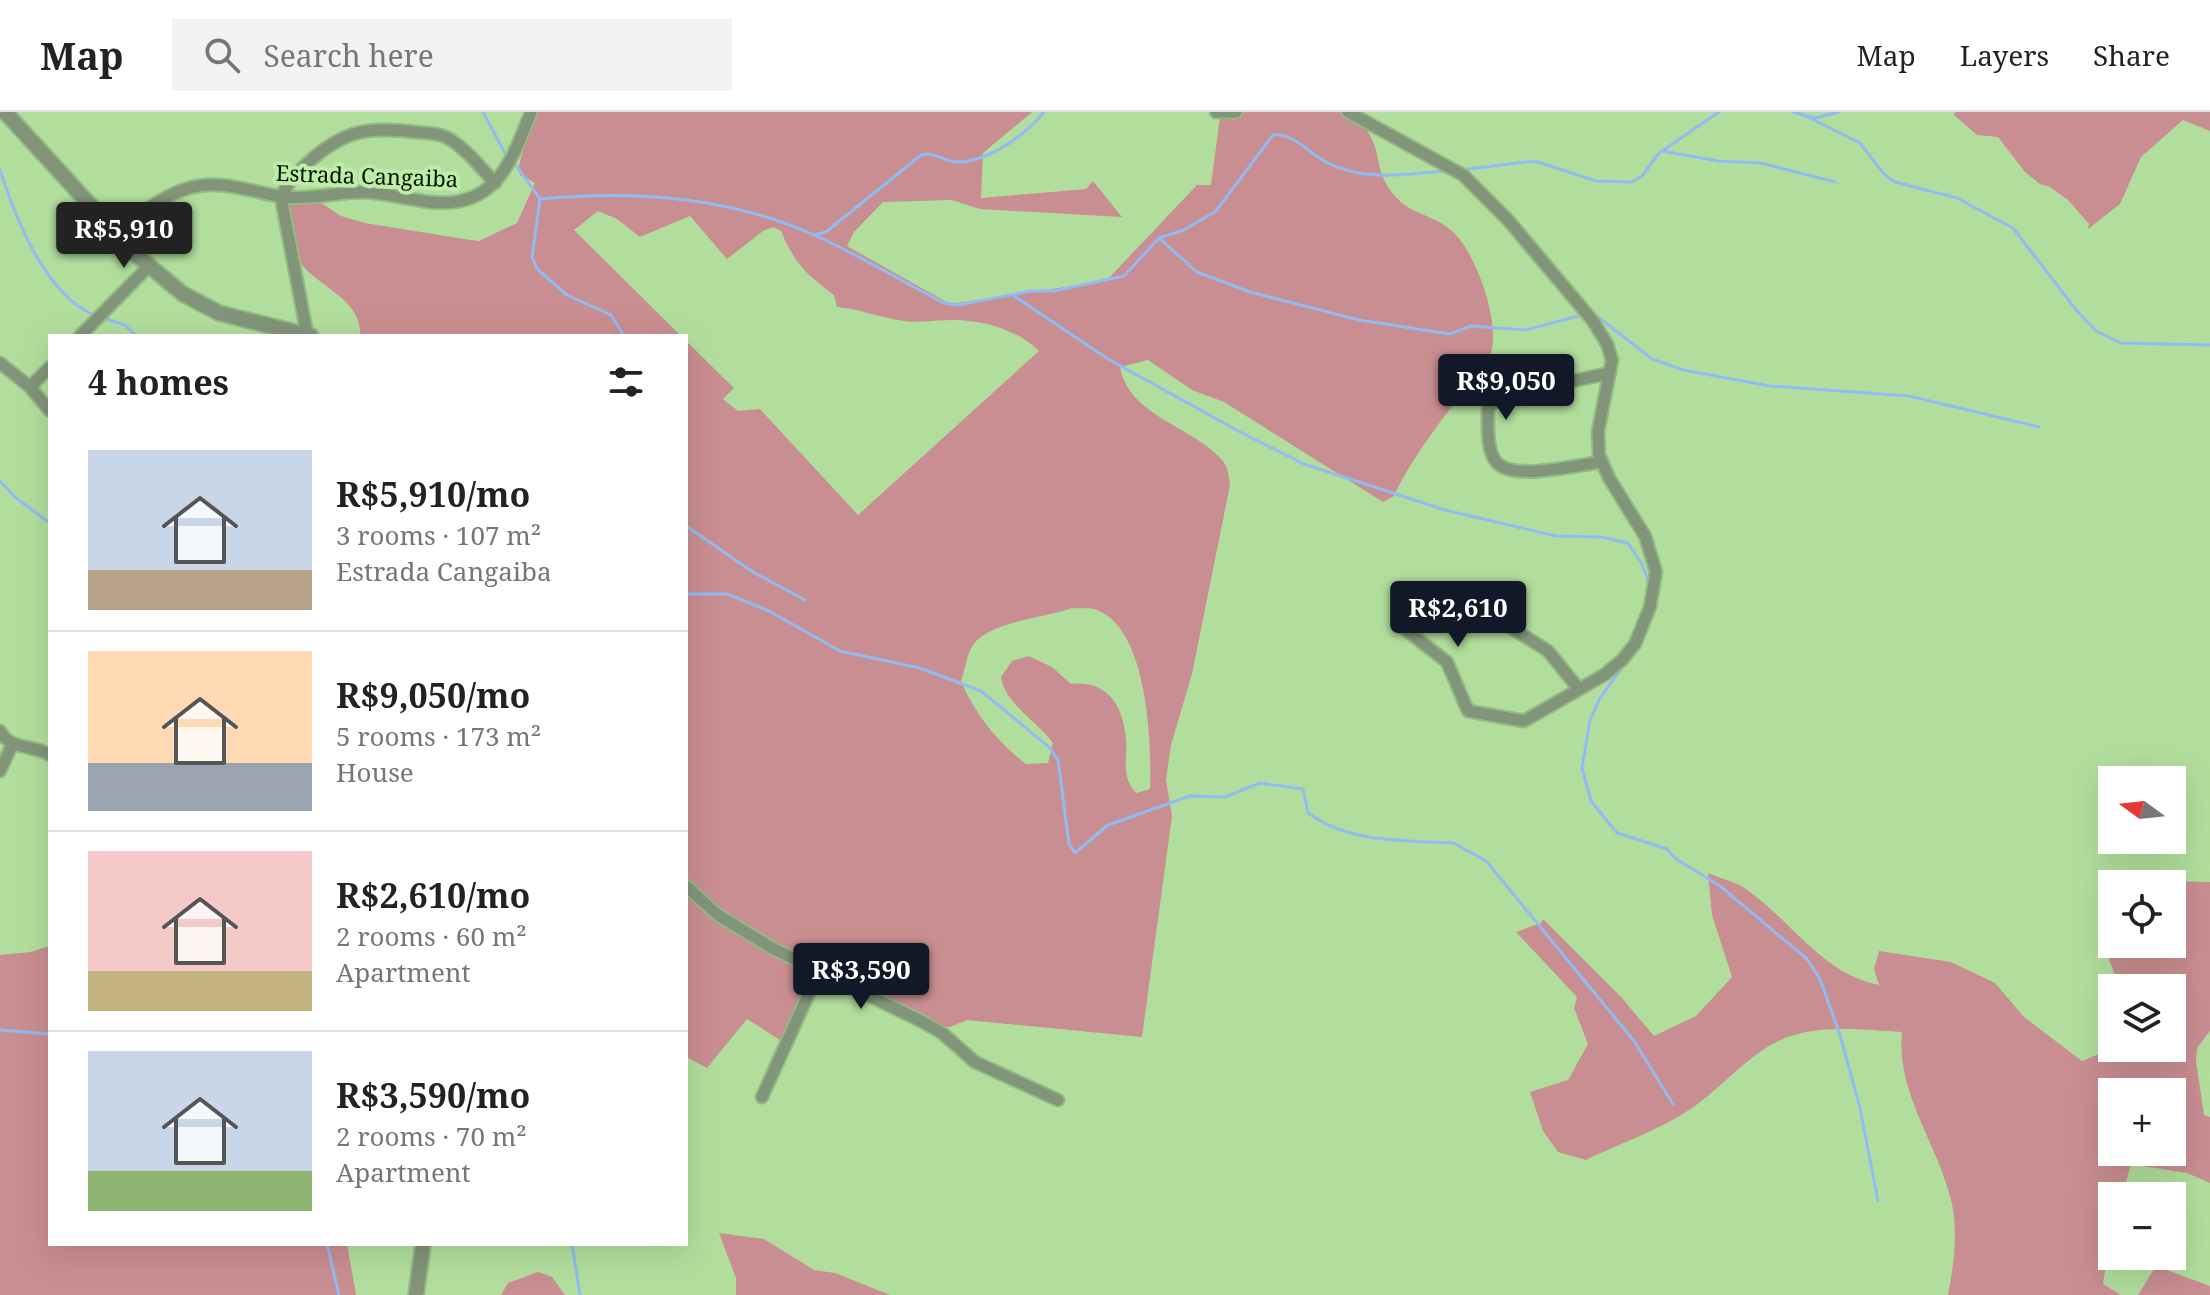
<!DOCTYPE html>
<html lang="en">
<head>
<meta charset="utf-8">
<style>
	body { margin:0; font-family:"Noto Serif",serif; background:#f2f2f2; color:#222; height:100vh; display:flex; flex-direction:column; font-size:30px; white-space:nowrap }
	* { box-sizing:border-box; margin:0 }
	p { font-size:26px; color:#767676 }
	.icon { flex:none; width:44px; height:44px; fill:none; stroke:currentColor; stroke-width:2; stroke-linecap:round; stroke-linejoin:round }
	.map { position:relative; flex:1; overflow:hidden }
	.side { position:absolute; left:48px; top:222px; width:640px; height:912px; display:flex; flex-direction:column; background:#fff; border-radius:0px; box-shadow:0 8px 32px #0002 }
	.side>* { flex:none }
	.needle { width:52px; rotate:285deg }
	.buttons { position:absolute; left:2098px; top:654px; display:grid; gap:16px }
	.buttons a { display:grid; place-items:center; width:88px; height:88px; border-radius:0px; background:#fff; box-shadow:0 8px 32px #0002; font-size:40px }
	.price { position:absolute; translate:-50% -68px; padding:0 18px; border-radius:8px; background:#111827; color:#fff; font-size:26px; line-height:52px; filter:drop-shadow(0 2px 4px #0008) }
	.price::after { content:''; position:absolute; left:50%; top:48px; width:24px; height:18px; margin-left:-12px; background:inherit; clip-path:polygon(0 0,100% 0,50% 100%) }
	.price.on { background:#222; color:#fff }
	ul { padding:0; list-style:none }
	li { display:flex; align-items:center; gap:24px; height:200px; padding:0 40px }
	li+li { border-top:2px solid #e0e0e0 }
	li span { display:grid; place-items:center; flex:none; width:224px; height:160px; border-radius:0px; color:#555 }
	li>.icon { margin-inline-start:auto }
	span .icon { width:96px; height:96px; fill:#fffc; stroke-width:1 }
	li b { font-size:34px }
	h2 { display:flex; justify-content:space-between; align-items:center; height:96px; padding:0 40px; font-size:34px }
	header { display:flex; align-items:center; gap:48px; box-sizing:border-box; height:112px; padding:0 40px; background:#fff; border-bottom:2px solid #e0e0e0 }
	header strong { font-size:38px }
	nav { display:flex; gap:44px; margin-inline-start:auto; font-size:28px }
	.search { width:560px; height:72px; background:#f2f2f2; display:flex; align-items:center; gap:20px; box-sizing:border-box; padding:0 28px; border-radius:0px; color:#767676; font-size:30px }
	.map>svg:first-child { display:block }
</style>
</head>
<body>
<header>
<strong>Map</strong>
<div class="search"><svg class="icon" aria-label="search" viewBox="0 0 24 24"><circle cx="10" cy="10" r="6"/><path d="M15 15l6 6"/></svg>Search here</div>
<nav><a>Map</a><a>Layers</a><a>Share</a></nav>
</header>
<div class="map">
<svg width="2210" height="1183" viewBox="0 0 2210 1183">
	<rect width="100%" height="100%" fill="#b2de9d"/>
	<path fill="#c98e91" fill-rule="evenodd" d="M532,0H1032L983,41L981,86L1086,77L1093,69L1122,105L980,97L952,88L883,90L854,120L847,134L950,192L1106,169L1197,73H1211L1220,5L1247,0H1346C1353,6 1363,13 1368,20C1384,45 1372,63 1401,90C1418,105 1444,105 1461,129C1480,155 1501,214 1490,244C1487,253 1476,261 1471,268C1444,306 1413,343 1394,384L1383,390L1224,290L1192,278L1148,248L1120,255C1128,304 1195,315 1223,349C1228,355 1229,365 1230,373L1192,562L1171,633L1166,668L1172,704L1142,925L967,908L950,915H941L835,858L817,853L783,930L747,907L707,956L686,945V229L734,276L723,287L738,299L760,297L858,403L1039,239C1018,218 983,208 953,208C937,208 919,211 904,209C881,206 860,197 837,195L834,183C807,163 794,151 781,119L773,115L763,119L727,147L690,104L640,125L617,107L598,99L574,118L681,224H360C363,189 321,176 302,153C289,137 288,112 288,92L315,87L341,104L365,111L464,127L479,129L517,111L535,71L520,63L519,54ZM1072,496C1079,497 1091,495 1097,498C1148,517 1152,633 1150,677L1136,681C1120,663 1128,648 1126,627C1123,593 1107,568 1071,572L1052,555L1029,544L1012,549L1001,565C1005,592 1037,609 1053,631L1048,651L1026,652C998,631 975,602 961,569C965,559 967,541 973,533C990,509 1045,506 1072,496Z
		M1955,0H2210V19L2183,8L2141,45L2120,92L2088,117L2089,112L2068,88L2050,75L2040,72L2025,60L1998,25L1977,23L1954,3Z
		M1708,761C1719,766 1733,769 1743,775C1790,806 1821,862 1879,873L1874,857L1879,839L1951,850L1995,871L2024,905L2082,949L2114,936H2172V876H2120L2103,832L2112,812V832H2172V772H2155L2160,769L2210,770V919L2197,936L2196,949L2204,1003L2210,1005V1071L2187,1061L2131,1052L2122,1084H2112V1117L2103,1172L2121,1183H1948C1954,1153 1959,1114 1950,1084C1935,1028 1896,979 1902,920C1857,918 1809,910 1769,934C1739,952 1716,981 1686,1000C1656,1019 1619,1032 1586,1048L1558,1040L1543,1019L1530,980L1568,968L1588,932L1574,896L1577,885L1516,820L1541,811L1543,807L1621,885L1654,924L1696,904L1732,865L1712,803ZM2172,980V1040H2112V980Z
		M49,834L50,1132H347L356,1183H0V843L31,840Z
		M719,1121L764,1127L814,1158L835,1161L890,1183H736V1166Z
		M2156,1154L2210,1174V1183H2138Z
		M538,1160L552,1165L565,1183H501L508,1171Z"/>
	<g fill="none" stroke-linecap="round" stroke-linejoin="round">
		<path stroke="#91bbf2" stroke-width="3" d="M483,0L507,45
			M1793,0L1815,6L1839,0
			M1804,3L1860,31L1884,62L1895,70L1957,86L2013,116L2077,199L2096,219L2121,231L2210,233
			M1662,39L1718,49L1761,51L1835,70
			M513,49L540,87L532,145L537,157L567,183L611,203L624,224
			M0,58C16,107 45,183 96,204
			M1460,58L1535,49L1596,69L1632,70L1642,64L1659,41L1719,0
			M540,87C633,78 728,84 814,123C859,143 901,169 944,191L958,193L1031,179H1054L1124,164L1159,126L1184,118L1216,99L1273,23C1293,20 1311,43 1328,51C1365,70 1406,62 1445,59
			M814,123L826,120L921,43C936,39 943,50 957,50C990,49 1024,24 1044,0
			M1159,126L1197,160L1250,180L1359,208L1450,222L1471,214L1526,218L1582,203
			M1014,184L1108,247L1242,321L1304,352L1445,398L1556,424L1601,425L1628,431L1642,452L1650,473
			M1593,201L1652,247L1683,258L1770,274L1909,284L2039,315
			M103,206L125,213L136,224
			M0,369L16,386L50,411
			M686,414L753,460L805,488
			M686,482H727L769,499L840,539L920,556L981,579L1049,635L1058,648L1069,732L1075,741L1108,713L1190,684L1225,685L1260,671L1303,677L1308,701C1351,732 1403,728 1454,731L1486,749L1634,929L1673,992
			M1626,550L1600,586L1590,608L1582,656L1591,689L1617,721L1667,737L1676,747L1720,774L1807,847L1820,867L1840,923L1860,996L1878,1089
			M0,918L50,922
			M327,1132L339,1183
			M572,1132L580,1183"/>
		<g stroke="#93ba81" stroke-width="15">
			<path id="minor" d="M1216,0H1236
				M1348,0L1463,63L1508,108L1593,209L1607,232L1612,248L1598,320L1599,343L1609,366L1645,424L1656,460L1650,495L1635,532L1622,548L1604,563L1524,609L1468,599L1447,550L1401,514
				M116,119C138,104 163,83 189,76C220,67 248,79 278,84C306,89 336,80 363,80C386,81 407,87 429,90C495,98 511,51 531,0
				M307,222L281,85C288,69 299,59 312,47C347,17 370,15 415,20C427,21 441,21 451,28C468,39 482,57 495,71
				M80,224L148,155
				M0,251L30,275L50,299
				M30,275L50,255
				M1601,350C1578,353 1514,369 1497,351C1486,339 1488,312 1488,296L1498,285L1610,261
				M1496,506L1548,539L1578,576
				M0,619C11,639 32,632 50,643
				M0,659L12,633
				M686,774L718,803L772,836L923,910L942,921L975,950L1058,988
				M762,985L819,859"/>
		</g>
		<g stroke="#93ba81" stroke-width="18">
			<path id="tertiary" d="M5,0L134,141L183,182L219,201L311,224
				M416,1183L423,1132"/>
		</g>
		<use href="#minor" stroke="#829479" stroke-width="11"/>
		<use href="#tertiary" stroke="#829479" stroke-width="14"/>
	</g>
	<g text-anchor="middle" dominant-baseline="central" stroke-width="8" stroke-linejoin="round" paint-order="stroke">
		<g font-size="22" fill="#061500" stroke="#bfeca9">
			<text transform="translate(367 63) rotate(2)">Estrada Cangaiba</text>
		</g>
	</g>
</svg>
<div class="buttons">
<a><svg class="needle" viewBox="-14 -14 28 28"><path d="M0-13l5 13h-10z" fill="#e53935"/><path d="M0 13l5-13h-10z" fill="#767676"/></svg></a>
<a><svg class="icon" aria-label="locate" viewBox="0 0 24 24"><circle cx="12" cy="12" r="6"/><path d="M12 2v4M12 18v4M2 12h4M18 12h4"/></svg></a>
<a><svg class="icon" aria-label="layers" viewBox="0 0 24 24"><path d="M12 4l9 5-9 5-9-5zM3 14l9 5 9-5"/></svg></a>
<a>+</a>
<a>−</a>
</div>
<b class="price on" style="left:124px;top:158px">R$5,910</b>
<b class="price" style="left:1506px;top:310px">R$9,050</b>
<b class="price" style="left:1458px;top:537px">R$2,610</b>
<b class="price" style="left:861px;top:899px">R$3,590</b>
<section class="side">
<h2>4 homes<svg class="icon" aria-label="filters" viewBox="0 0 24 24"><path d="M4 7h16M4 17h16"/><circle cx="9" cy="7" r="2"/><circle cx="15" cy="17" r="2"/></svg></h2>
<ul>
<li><span style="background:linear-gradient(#c9d6e8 75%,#b9a48a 0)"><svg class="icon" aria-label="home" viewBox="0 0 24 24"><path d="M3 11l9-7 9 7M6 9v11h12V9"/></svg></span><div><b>R$5,910/mo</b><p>3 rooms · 107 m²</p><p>Estrada Cangaiba</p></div></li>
<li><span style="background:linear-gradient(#ffd9b3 70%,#9aa5b1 0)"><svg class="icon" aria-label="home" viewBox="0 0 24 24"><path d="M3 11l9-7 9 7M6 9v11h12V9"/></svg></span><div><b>R$9,050/mo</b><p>5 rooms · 173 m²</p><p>House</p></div></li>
<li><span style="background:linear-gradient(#f6c9c9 75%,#c2b280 0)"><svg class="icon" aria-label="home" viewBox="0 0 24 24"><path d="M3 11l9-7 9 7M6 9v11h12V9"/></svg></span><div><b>R$2,610/mo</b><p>2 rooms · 60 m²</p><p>Apartment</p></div></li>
<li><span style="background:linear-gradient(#c9d6e8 75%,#8fb573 0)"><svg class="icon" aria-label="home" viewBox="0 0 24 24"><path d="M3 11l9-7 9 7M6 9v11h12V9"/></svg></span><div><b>R$3,590/mo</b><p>2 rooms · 70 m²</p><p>Apartment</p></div></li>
</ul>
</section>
</div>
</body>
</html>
